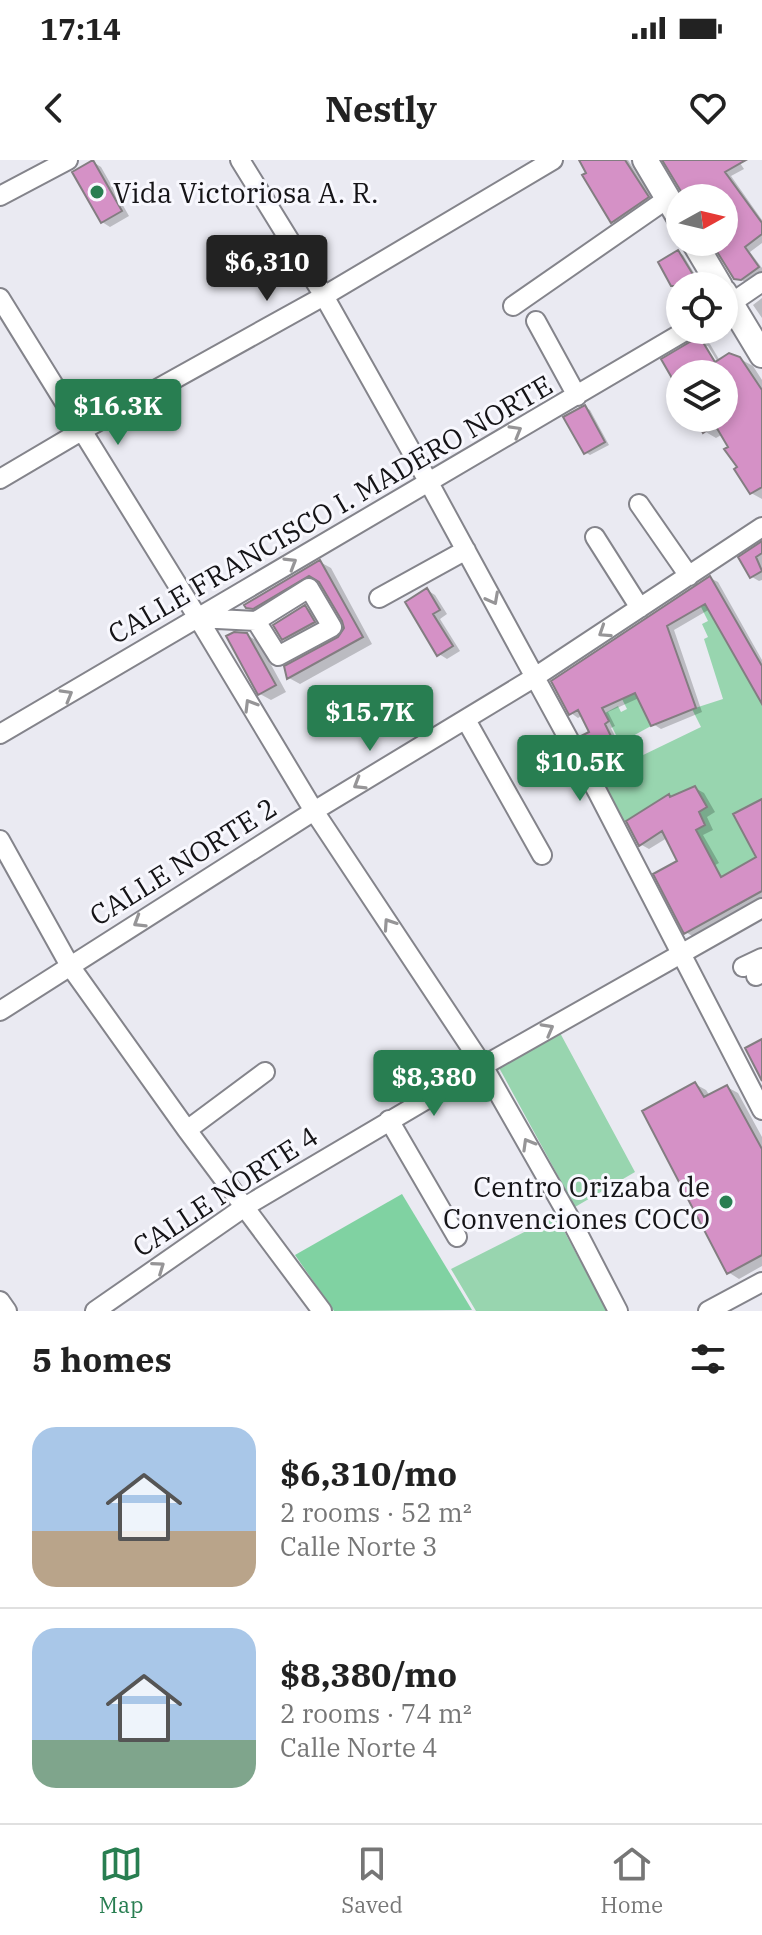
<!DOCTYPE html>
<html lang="en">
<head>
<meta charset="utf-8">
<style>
	body { margin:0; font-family:"IBM Plex Serif",serif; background:#f6f6f6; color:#222; height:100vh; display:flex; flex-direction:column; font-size:30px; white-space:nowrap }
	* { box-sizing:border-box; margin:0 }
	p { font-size:26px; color:#767676 }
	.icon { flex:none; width:44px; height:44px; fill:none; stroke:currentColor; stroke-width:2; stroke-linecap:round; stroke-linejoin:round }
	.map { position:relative; height:1151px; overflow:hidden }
	.details { display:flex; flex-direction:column; background:#fff; flex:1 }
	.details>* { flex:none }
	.needle { width:52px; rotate:82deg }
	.controls { position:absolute; left:666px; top:24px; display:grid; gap:16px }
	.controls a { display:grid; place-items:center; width:72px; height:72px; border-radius:50%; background:#fff; box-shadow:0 4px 12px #0003; font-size:40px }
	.price { position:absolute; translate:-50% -68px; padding:0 18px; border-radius:8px; background:#287e51; color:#fff; font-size:26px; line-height:52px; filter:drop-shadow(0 2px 4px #0008) }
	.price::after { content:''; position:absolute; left:50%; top:48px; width:24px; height:18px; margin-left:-12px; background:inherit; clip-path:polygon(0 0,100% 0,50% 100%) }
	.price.on { background:#222; color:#fff }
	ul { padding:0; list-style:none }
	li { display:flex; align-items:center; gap:24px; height:200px; padding:0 32px }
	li+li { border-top:2px solid #e0e0e0 }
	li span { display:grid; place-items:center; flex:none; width:224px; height:160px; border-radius:24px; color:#555 }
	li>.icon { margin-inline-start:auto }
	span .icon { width:96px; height:96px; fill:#fffc; stroke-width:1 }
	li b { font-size:34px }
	h2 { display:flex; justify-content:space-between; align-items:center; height:96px; padding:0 32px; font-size:34px }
	.status { display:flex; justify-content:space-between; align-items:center; height:56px; padding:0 40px; background:#fff; direction:ltr }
	.status svg { height:22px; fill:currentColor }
	header { display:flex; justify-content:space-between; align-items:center; height:104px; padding:0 32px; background:#fff; font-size:36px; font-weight:700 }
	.menu { display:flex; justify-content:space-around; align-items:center; height:112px; border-top:2px solid #e0e0e0; background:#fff; font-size:22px; color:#767676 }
	.menu a { display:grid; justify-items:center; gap:4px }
	.menu .on { color:#287e51 }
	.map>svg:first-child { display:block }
</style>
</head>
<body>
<div class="status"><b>17:14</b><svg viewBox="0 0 49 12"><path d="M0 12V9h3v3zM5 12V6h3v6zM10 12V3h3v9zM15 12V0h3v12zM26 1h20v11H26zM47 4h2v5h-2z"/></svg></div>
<header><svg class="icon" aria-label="back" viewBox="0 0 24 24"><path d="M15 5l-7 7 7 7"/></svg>Nestly<svg class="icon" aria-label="heart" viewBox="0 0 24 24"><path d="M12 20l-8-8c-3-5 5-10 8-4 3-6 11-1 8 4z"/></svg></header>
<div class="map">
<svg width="762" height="1151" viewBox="0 0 762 1151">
	<rect width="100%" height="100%" fill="#eaeaf2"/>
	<path fill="#98d5af" d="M696,428L762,539V694L740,707L755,735L737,746L695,670L699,652L707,647L695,626L670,637L669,635L623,663L603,625L643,606L639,597L701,567L692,549L723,539L704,479L708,477L702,464L708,461L699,443Z
		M625,514L651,566L620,583L605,553L618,546L621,552L627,549L613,521Z
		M559,871L635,1012L575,1047L497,904Z
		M556,1056L607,1151H476L451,1109Z"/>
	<path fill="#80d2a2" d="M402,1034L472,1150L334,1151L295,1095Z"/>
	<path fill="#0003" fill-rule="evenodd" d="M581,0H628L653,40L618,64L613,62Z
		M664,0H738L744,9L731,16L762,60V83L750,92L762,108V113L749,123L735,118L712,82H724V38H686Z
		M93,2L101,7L129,56L110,67L102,62Z
		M678,92L683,95L702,126H680V137L660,103Z
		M762,138V158L753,145Z
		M698,177L710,184L720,201L740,199L753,206L762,220V339L751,333L723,274L716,278L704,271L697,258H724V214H680V226L664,200ZM703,186H708L722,209L718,211Z
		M585,247L590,250L609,285L590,295L585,292Z
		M762,384V420L759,421L752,417L741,398Z
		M320,402L331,408L372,484L300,524L289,518L340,479L346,468L321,421L265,454L247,447Z
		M710,418L718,422L762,500V539L710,449L674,470L702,552L661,569L653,564L639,538L608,552L615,566L611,568L635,617L615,626L608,622L583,555L578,558L571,553Z
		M427,430L435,435L447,454L440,459L460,491L447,499L439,494Z
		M305,447L313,452L322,467L292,483L284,479Z
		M246,475L258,481L286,532L271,540L260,534Z
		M695,628L704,633L715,652L707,657L713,670L703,675L719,703L706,710L714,724L762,699V741L695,778L686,772L680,702L667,678L649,689L640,684L669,637L672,638Z
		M695,924L706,930L710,936L727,927L738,933L762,977V1106L739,1119L728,1112Z"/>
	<path fill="#d591c6" stroke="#837d81" stroke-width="2" d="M93,0L122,51L101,63L72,12Z
		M579,0H625L649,37L611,63L582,15L586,13Z
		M662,0H746L725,12L762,63V74L745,87L759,107L741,120L734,119L711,82H724V38H685Z
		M678,90L700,126H671L658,102Z
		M698,174L715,202L729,193L740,197L762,230V327L750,334L734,309L737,307L724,289L728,287L715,265L703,273L695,258H724V214H680V232L661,199L693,180Z
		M585,245L605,282L584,294L563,257Z
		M762,381V393L756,397L762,411L750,418L738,397Z
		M320,400L363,477L287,519L284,506L338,477L344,468L342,461L319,422L309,416L253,449L246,448L244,445Z
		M710,416L762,506V544L705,444L667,466L696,548L651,566L635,533L602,548L609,561L605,564L629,613L606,623L581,576L589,572L578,550L569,555L551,521Z
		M427,428L440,450L433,454L453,486L437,496L405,442Z
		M305,445L315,462L282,480L273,465Z
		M234,472L247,473L276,525L258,535L226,476Z
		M695,626L707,647L699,652L705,665L696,670L721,717L756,697L733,654L762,639V731L684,774L653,714L677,701L662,671L639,686L626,661L669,634L670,637Z
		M762,879V921L745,888Z
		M695,922L704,937L727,925L762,989V1095L727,1114L642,951Z"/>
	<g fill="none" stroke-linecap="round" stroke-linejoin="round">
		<g stroke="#84848b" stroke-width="22">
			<path id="minor" d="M240,0L324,136L428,321L598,633L762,950
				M0,36L68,0
				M0,138L198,458L314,651L483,906L573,1064L618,1151
				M513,146L667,39
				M724,148L762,122
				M536,161L577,236
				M0,319L83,270L324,136L553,0
				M639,344L689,416
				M595,377L640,448
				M379,438L466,390
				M198,458L256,461L309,428L332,467L278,496L256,461
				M466,560L542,695
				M0,574L687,170
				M0,680L70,806L187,970L322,1151
				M743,807L762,798
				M756,816L762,813
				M0,851L314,651L535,517L762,367
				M389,960L457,1077
				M187,970L265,912
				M0,1141L7,1151
				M95,1151L246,1046L483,906L762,748
				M708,1151L762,1122"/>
		</g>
		<g stroke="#84848b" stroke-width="28">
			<path id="major" d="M645,0L680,59
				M694,82L720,126
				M724,132L762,195"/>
		</g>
		<use href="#minor" stroke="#fff" stroke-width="18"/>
		<use href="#major" stroke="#fff" stroke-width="24"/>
	</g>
	<defs><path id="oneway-chevron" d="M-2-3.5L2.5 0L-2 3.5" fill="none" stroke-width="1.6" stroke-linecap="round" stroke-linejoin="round" transform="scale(2)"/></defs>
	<g stroke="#969597">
		<use href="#oneway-chevron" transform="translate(516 271) rotate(-30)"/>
		<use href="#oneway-chevron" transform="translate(291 403) rotate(-31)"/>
		<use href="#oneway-chevron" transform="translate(493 439) rotate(62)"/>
		<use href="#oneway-chevron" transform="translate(604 472) rotate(147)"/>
		<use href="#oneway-chevron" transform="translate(67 535) rotate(-30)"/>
		<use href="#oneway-chevron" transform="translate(250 545) rotate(-121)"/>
		<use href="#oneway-chevron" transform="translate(359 624) rotate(149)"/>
		<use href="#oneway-chevron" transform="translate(139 762) rotate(148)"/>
		<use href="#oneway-chevron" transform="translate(389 764) rotate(-124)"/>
		<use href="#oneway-chevron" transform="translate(548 869) rotate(-29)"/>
		<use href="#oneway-chevron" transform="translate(528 984) rotate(-120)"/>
		<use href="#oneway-chevron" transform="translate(159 1107) rotate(-35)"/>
	</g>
	<g fill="#287e51" stroke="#f8f8fe" stroke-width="3">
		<circle cx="97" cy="32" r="8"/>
		<circle cx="726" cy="1042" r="8"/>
	</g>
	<g text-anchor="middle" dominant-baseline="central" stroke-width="6" stroke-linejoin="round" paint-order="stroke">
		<g font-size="28" fill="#151417" stroke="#f8f8fe" text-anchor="start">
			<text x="113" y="32">Vida Victoriosa A. R.</text>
			<text x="710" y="1026" text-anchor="end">Centro Orizaba de<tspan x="710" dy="32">Convenciones COCO</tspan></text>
		</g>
		<g font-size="28" fill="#151417" stroke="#f8f8fe">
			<text transform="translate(330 349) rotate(-30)">CALLE FRANCISCO I. MADERO NORTE</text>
			<text transform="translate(183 701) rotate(-32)">CALLE NORTE 2</text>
			<text transform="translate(225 1031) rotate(-33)">CALLE NORTE 4</text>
		</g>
	</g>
</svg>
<div class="controls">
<a><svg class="needle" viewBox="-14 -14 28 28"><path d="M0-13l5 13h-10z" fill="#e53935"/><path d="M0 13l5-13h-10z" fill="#767676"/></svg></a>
<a><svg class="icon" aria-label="locate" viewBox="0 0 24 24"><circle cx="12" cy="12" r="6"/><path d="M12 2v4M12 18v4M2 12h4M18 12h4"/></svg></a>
<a><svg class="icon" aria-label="layers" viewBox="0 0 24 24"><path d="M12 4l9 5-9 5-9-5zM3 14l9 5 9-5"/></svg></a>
</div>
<b class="price on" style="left:267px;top:143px">$6,310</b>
<b class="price" style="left:118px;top:287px">$16.3K</b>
<b class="price" style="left:370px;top:593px">$15.7K</b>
<b class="price" style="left:580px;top:643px">$10.5K</b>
<b class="price" style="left:434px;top:958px">$8,380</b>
</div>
<section class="details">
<h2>5 homes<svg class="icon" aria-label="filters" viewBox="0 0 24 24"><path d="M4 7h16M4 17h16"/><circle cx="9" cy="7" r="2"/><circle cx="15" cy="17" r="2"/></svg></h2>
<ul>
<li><span style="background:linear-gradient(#a9c7e8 65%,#b9a48a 0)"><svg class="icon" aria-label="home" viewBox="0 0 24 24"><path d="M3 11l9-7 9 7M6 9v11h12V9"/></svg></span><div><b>$6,310/mo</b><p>2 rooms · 52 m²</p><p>Calle Norte 3</p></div></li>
<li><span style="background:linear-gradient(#a9c7e8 70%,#7fa58c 0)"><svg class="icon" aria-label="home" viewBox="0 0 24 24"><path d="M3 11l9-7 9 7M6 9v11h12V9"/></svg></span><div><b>$8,380/mo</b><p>2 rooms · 74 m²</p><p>Calle Norte 4</p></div></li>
</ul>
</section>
<nav class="menu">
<a class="on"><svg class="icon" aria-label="map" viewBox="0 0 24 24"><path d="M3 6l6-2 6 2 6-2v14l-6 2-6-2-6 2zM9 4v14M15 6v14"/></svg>Map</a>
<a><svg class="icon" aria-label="saved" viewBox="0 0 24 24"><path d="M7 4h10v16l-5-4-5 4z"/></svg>Saved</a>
<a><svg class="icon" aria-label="home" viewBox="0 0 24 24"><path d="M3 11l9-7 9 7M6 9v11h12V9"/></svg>Home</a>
</nav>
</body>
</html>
